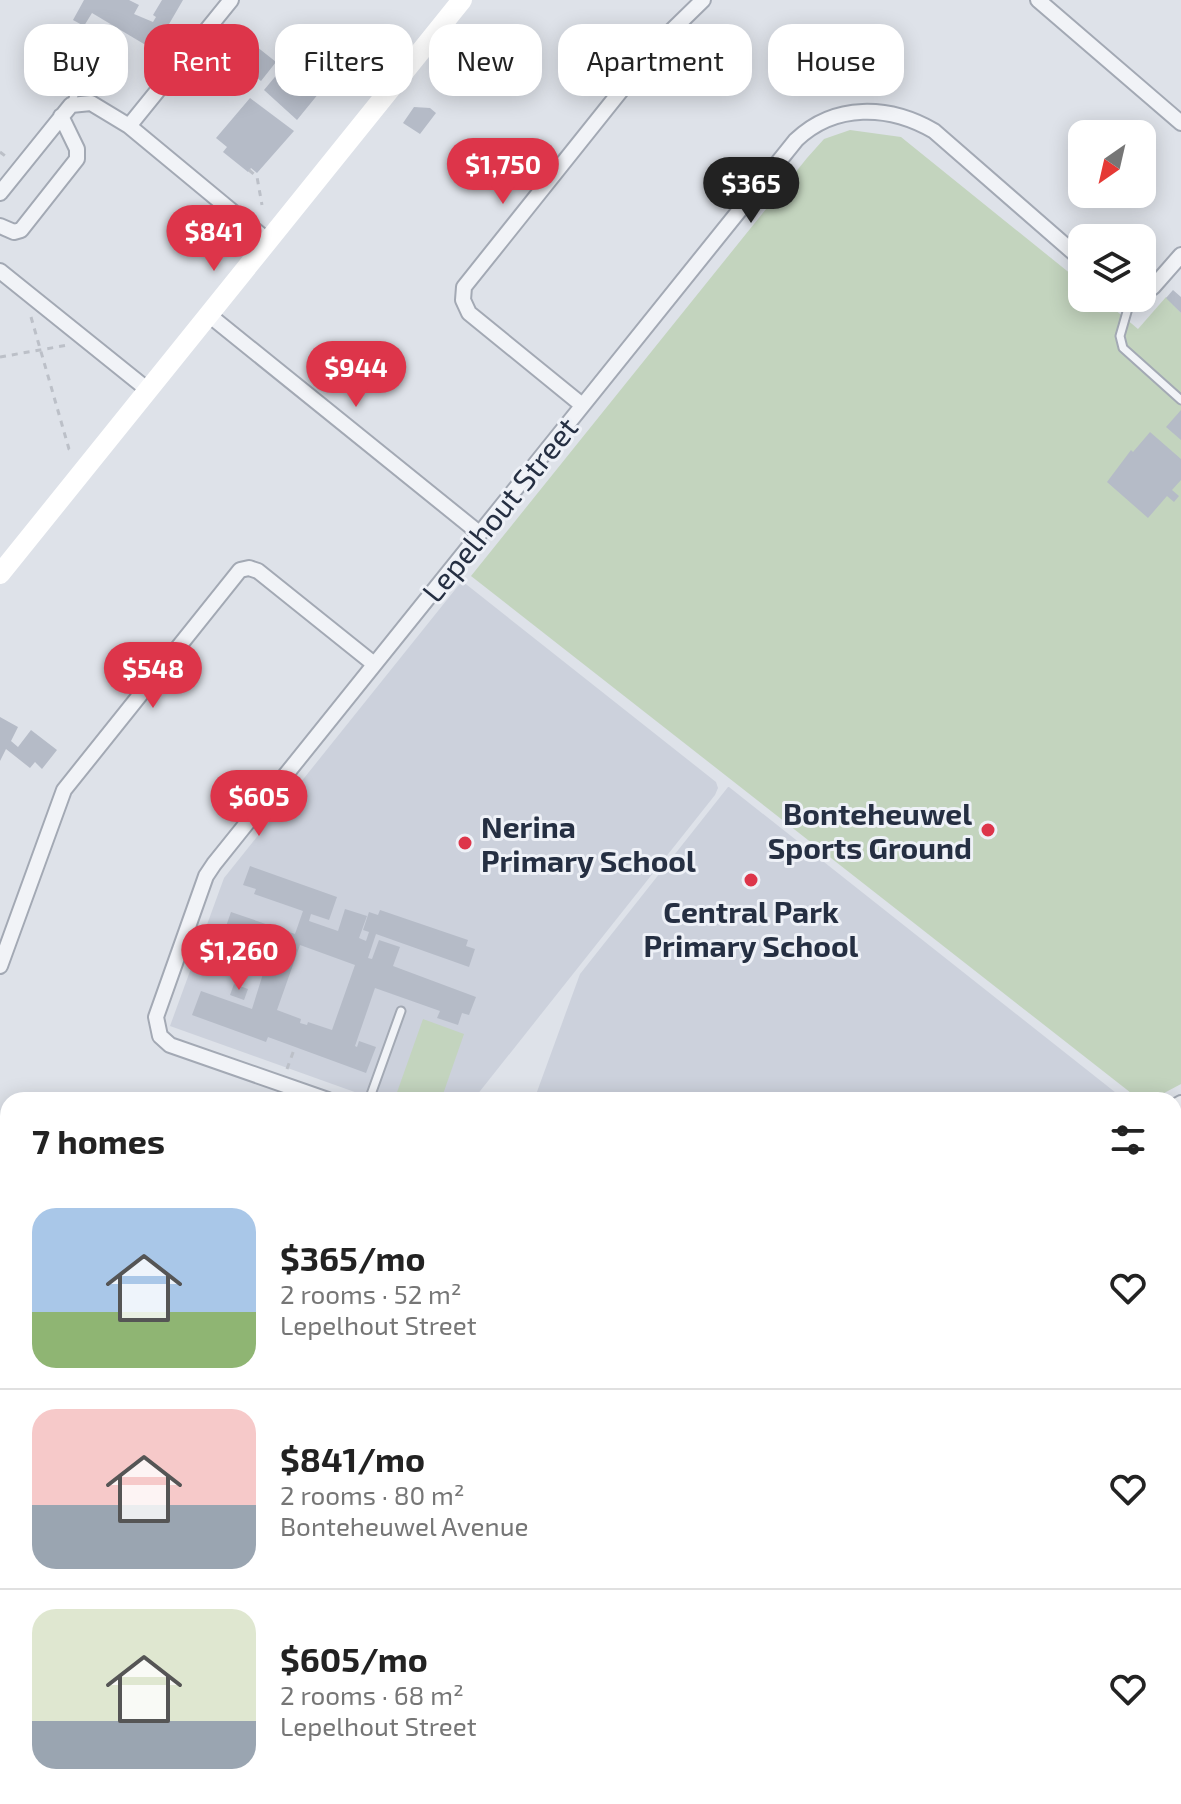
<!DOCTYPE html>
<html lang="en">
<head>
<meta charset="utf-8">
<style>
	body { margin:0; font-family:"Exo 2",sans-serif; background:#f6f6f6; color:#222; height:100vh; display:flex; flex-direction:column; font-size:30px; white-space:nowrap }
	* { box-sizing:border-box; margin:0 }
	p { font-size:26px; color:#767676 }
	.icon { flex:none; width:44px; height:44px; fill:none; stroke:currentColor; stroke-width:2; stroke-linecap:round; stroke-linejoin:round }
	.map { position:relative; flex:1; overflow:hidden }
	.sheet { position:absolute; left:0px; top:1092px; width:1182px; height:712px; display:flex; flex-direction:column; background:#fff; border-radius:24px 24px 0 0; box-shadow:0 4px 20px #0003 }
	.sheet>* { flex:none }
	.banner { position:absolute; left:24px; top:24px; width:1134px; height:72px; display:flex; gap:16px }
	.needle { width:52px; rotate:214deg }
	.fabs { position:absolute; left:1068px; top:120px; display:grid; gap:16px }
	.fabs a { display:grid; place-items:center; width:88px; height:88px; border-radius:16px; background:#fff; box-shadow:0 4px 20px #0003; font-size:40px }
	.price { position:absolute; translate:-50% -68px; padding:0 18px; border-radius:28px; background:#dd354a; color:#fff; font-size:26px; line-height:52px; filter:drop-shadow(0 2px 4px #0008) }
	.price::after { content:''; position:absolute; left:50%; top:48px; width:24px; height:18px; margin-left:-12px; background:inherit; clip-path:polygon(0 0,100% 0,50% 100%) }
	.price.selected { background:#222; color:#fff }
	ul { padding:0; list-style:none }
	li { display:flex; align-items:center; gap:24px; height:200px; padding:0 32px }
	li+li { border-top:2px solid #e0e0e0 }
	li span { display:grid; place-items:center; flex:none; width:224px; height:160px; border-radius:24px; color:#555 }
	li>.icon { margin-inline-start:auto }
	span .icon { width:96px; height:96px; fill:#fffc; stroke-width:1 }
	li b { font-size:34px }
	h2 { display:flex; justify-content:space-between; align-items:center; height:96px; padding:0 32px; font-size:34px }
	.tag { padding:0 28px; border-radius:24px; background:#fff; box-shadow:0 4px 20px #0003; font-size:28px; line-height:72px }
	.tag.selected { background:#dd354a; color:#fff }
	.map>svg:first-child { display:block }
</style>
</head>
<body>
<div class="map">
<svg width="1181" height="1804" viewBox="0 0 1181 1804">
	<rect width="100%" height="100%" fill="#dee2e9"/>
	<path fill="#ccd1dc" d="M462,581L716,782L718,788L715,795L473,1100H377L170,1026L224,878Z
		M728,787H729L1125,1100H534L580,974Z
		M1174,1176L1181,1189V1273L1174,1277Z
		M0,1563L8,1565V1796H378L375,1804H0Z"/>
	<path fill="#c3d4be" d="M850,130L901,137L1082,283V298H1101L1138,329L1166,297L1181,313V1084L1151,1100H1140L471,576L807,158L824,139Z
		M423,1019L464,1034L441,1100H401L395,1098Z"/>
	<path fill="#b5bbc7" fill-rule="evenodd" d="M84,0H129L139,5L134,14L153,22L156,17L153,15L162,0H183L154,50L92,13L84,26L73,20Z
		M237,31L276,62L261,81L233,59L230,63L219,54Z
		M279,72L301,89L307,83L319,93L297,120L264,90Z
		M250,98L294,131L257,173L251,168L248,172L223,152L227,147L216,138Z
		M414,107L430,108L436,113L420,134L403,123Z
		M1173,290L1181,297V313L1166,298Z
		M1181,410V440L1166,427Z
		M1150,432L1181,459V480L1172,490L1179,496L1174,502L1167,496L1148,518L1107,482L1131,450L1133,452Z
		M0,717L18,727L11,741L18,747L31,730L57,750L42,769L35,762L30,768L6,749L0,761Z
		M250,866L337,897L329,920L311,914L309,921L338,931L345,909L367,916L359,938L366,941L369,932L363,930L369,912L378,915L380,910L468,940L466,946L475,949L469,967L376,934L368,958L372,959L379,940L400,947L393,966L476,997L469,1015L462,1013L458,1025L437,1018L440,1011L375,988L355,1046L357,1047L359,1041L376,1047L366,1073L268,1037L266,1042L192,1015L201,991L252,1009L267,961L282,966L285,958L235,941L236,936L224,932L231,912L295,934L303,911L254,894L256,889L243,885ZM300,945L355,965L332,1030L308,1022L307,1025L300,1023L301,1019L277,1010Z
		M234,984L248,989L244,1000L230,995Z
		M6,1113L8,1114V1134L0,1131V1117L2,1118Z
		M4,1208L8,1210V1250L3,1264L0,1263V1218Z
		M1181,1538V1582L1174,1568V1541Z
		M1181,1658V1693L1174,1679V1662Z
		M2,1726L8,1729V1761L0,1758Z
		M0,1784L8,1787V1796H33L54,1804H0Z
		M119,1796H143L140,1804L118,1799Z"/>
	<g fill="none" stroke-linecap="round" stroke-linejoin="round">
		<g stroke="#a3a9b4" stroke-width="11">
			<path id="lane" d="M71,105L84,63
				M1131,298L1120,336L1123,348L1181,400
				M369,1100L401,1011"/>
		</g>
		<g stroke="#a3a9b4" stroke-width="18">
			<path id="street" d="M1038,0L1181,123
				M129,126L231,0
				M0,193L71,105L91,103L129,126L268,241
				M0,226L14,232L21,230L77,159V149L61,116
				M0,271L148,390
				M1142,293L1153,287L1181,255
				M209,315L479,533
				M582,405L469,313L463,300L464,287L659,43L703,0
				M0,966L64,790L240,570L249,568L258,571L374,664
				M328,1100L170,1045L160,1036L156,1017L206,876L214,864L796,140C835,103 889,105 934,131L1082,260
				M1174,1107L1181,1103
				M1174,1149L1181,1162
				M1174,1294L1181,1290
				M0,1367L8,1370
				M0,1548L8,1550
				M712,1796L734,1804
				M990,1796L994,1804
				M463,1804L466,1796"/>
		</g>
		<path stroke="#bcc0c8" stroke-width="3" stroke-dasharray="6 6" stroke-linecap="butt" d="M0,152L8,158
			M249,170L257,177L262,205
			M31,317L69,449L74,453
			M0,357L68,345
			M287,1069L295,1047
			M1105,1804L1121,1796"/>
		<use href="#lane" stroke="#f1f3f7" stroke-width="7"/>
		<use href="#street" stroke="#f1f3f7" stroke-width="14"/>
		<path stroke="#fff" stroke-width="20" d="M0,574L462,0
			M0,1176L8,1179
			M1174,1504L1181,1500
			M1174,1754L1181,1767"/>
	</g>
	<g fill="#dd354a" stroke="#eef1f7" stroke-width="3">
		<circle cx="988" cy="830" r="8"/>
		<circle cx="465" cy="843" r="8"/>
		<circle cx="751" cy="880" r="8"/>
	</g>
	<g text-anchor="middle" dominant-baseline="central" stroke-width="6" stroke-linejoin="round" paint-order="stroke">
		<g font-size="30" fill="#252f42" stroke="#eef1f7">
			<text transform="translate(499 509) rotate(-51)">Lepelhout Street</text>
		</g>
		<g font-size="30" font-weight="bold" fill="#252f42" stroke="#eef1f7" text-anchor="end">
			<text x="972" y="813">Bonteheuwel<tspan x="972" dy="34">Sports Ground</tspan></text>
			<text x="481" y="826" text-anchor="start">Nerina<tspan x="481" dy="34">Primary School</tspan></text>
			<text x="751" y="911" text-anchor="middle">Central Park<tspan x="751" dy="34">Primary School</tspan></text>
		</g>
	</g>
</svg>
<div class="fabs">
<a><svg class="needle" viewBox="-14 -14 28 28"><path d="M0-13l5 13h-10z" fill="#e53935"/><path d="M0 13l5-13h-10z" fill="#767676"/></svg></a>
<a><svg class="icon" aria-label="layers" viewBox="0 0 24 24"><path d="M12 4l9 5-9 5-9-5zM3 14l9 5 9-5"/></svg></a>
</div>
<b class="price" style="left:503px;top:206px">$1,750</b>
<b class="price selected" style="left:751px;top:225px">$365</b>
<b class="price" style="left:214px;top:273px">$841</b>
<b class="price" style="left:356px;top:409px">$944</b>
<b class="price" style="left:153px;top:710px">$548</b>
<b class="price" style="left:259px;top:838px">$605</b>
<b class="price" style="left:239px;top:992px">$1,260</b>
<div class="banner">
<a class="tag">Buy</a>
<a class="tag selected">Rent</a>
<a class="tag">Filters</a>
<a class="tag">New</a>
<a class="tag">Apartment</a>
<a class="tag">House</a>
</div>
<section class="sheet">
<h2>7 homes<svg class="icon" aria-label="filters" viewBox="0 0 24 24"><path d="M4 7h16M4 17h16"/><circle cx="9" cy="7" r="2"/><circle cx="15" cy="17" r="2"/></svg></h2>
<ul>
<li><span style="background:linear-gradient(#a9c7e8 65%,#8fb573 0)"><svg class="icon" aria-label="home" viewBox="0 0 24 24"><path d="M3 11l9-7 9 7M6 9v11h12V9"/></svg></span><div><b>$365/mo</b><p>2 rooms · 52 m²</p><p>Lepelhout Street</p></div><svg class="icon" aria-label="heart" viewBox="0 0 24 24"><path d="M12 20l-8-8c-3-5 5-10 8-4 3-6 11-1 8 4z"/></svg></li>
<li><span style="background:linear-gradient(#f6c9c9 60%,#9aa5b1 0)"><svg class="icon" aria-label="home" viewBox="0 0 24 24"><path d="M3 11l9-7 9 7M6 9v11h12V9"/></svg></span><div><b>$841/mo</b><p>2 rooms · 80 m²</p><p>Bonteheuwel Avenue</p></div><svg class="icon" aria-label="heart" viewBox="0 0 24 24"><path d="M12 20l-8-8c-3-5 5-10 8-4 3-6 11-1 8 4z"/></svg></li>
<li><span style="background:linear-gradient(#dfe7d0 70%,#9aa5b1 0)"><svg class="icon" aria-label="home" viewBox="0 0 24 24"><path d="M3 11l9-7 9 7M6 9v11h12V9"/></svg></span><div><b>$605/mo</b><p>2 rooms · 68 m²</p><p>Lepelhout Street</p></div><svg class="icon" aria-label="heart" viewBox="0 0 24 24"><path d="M12 20l-8-8c-3-5 5-10 8-4 3-6 11-1 8 4z"/></svg></li>
</ul>
</section>
</div>
</body>
</html>
